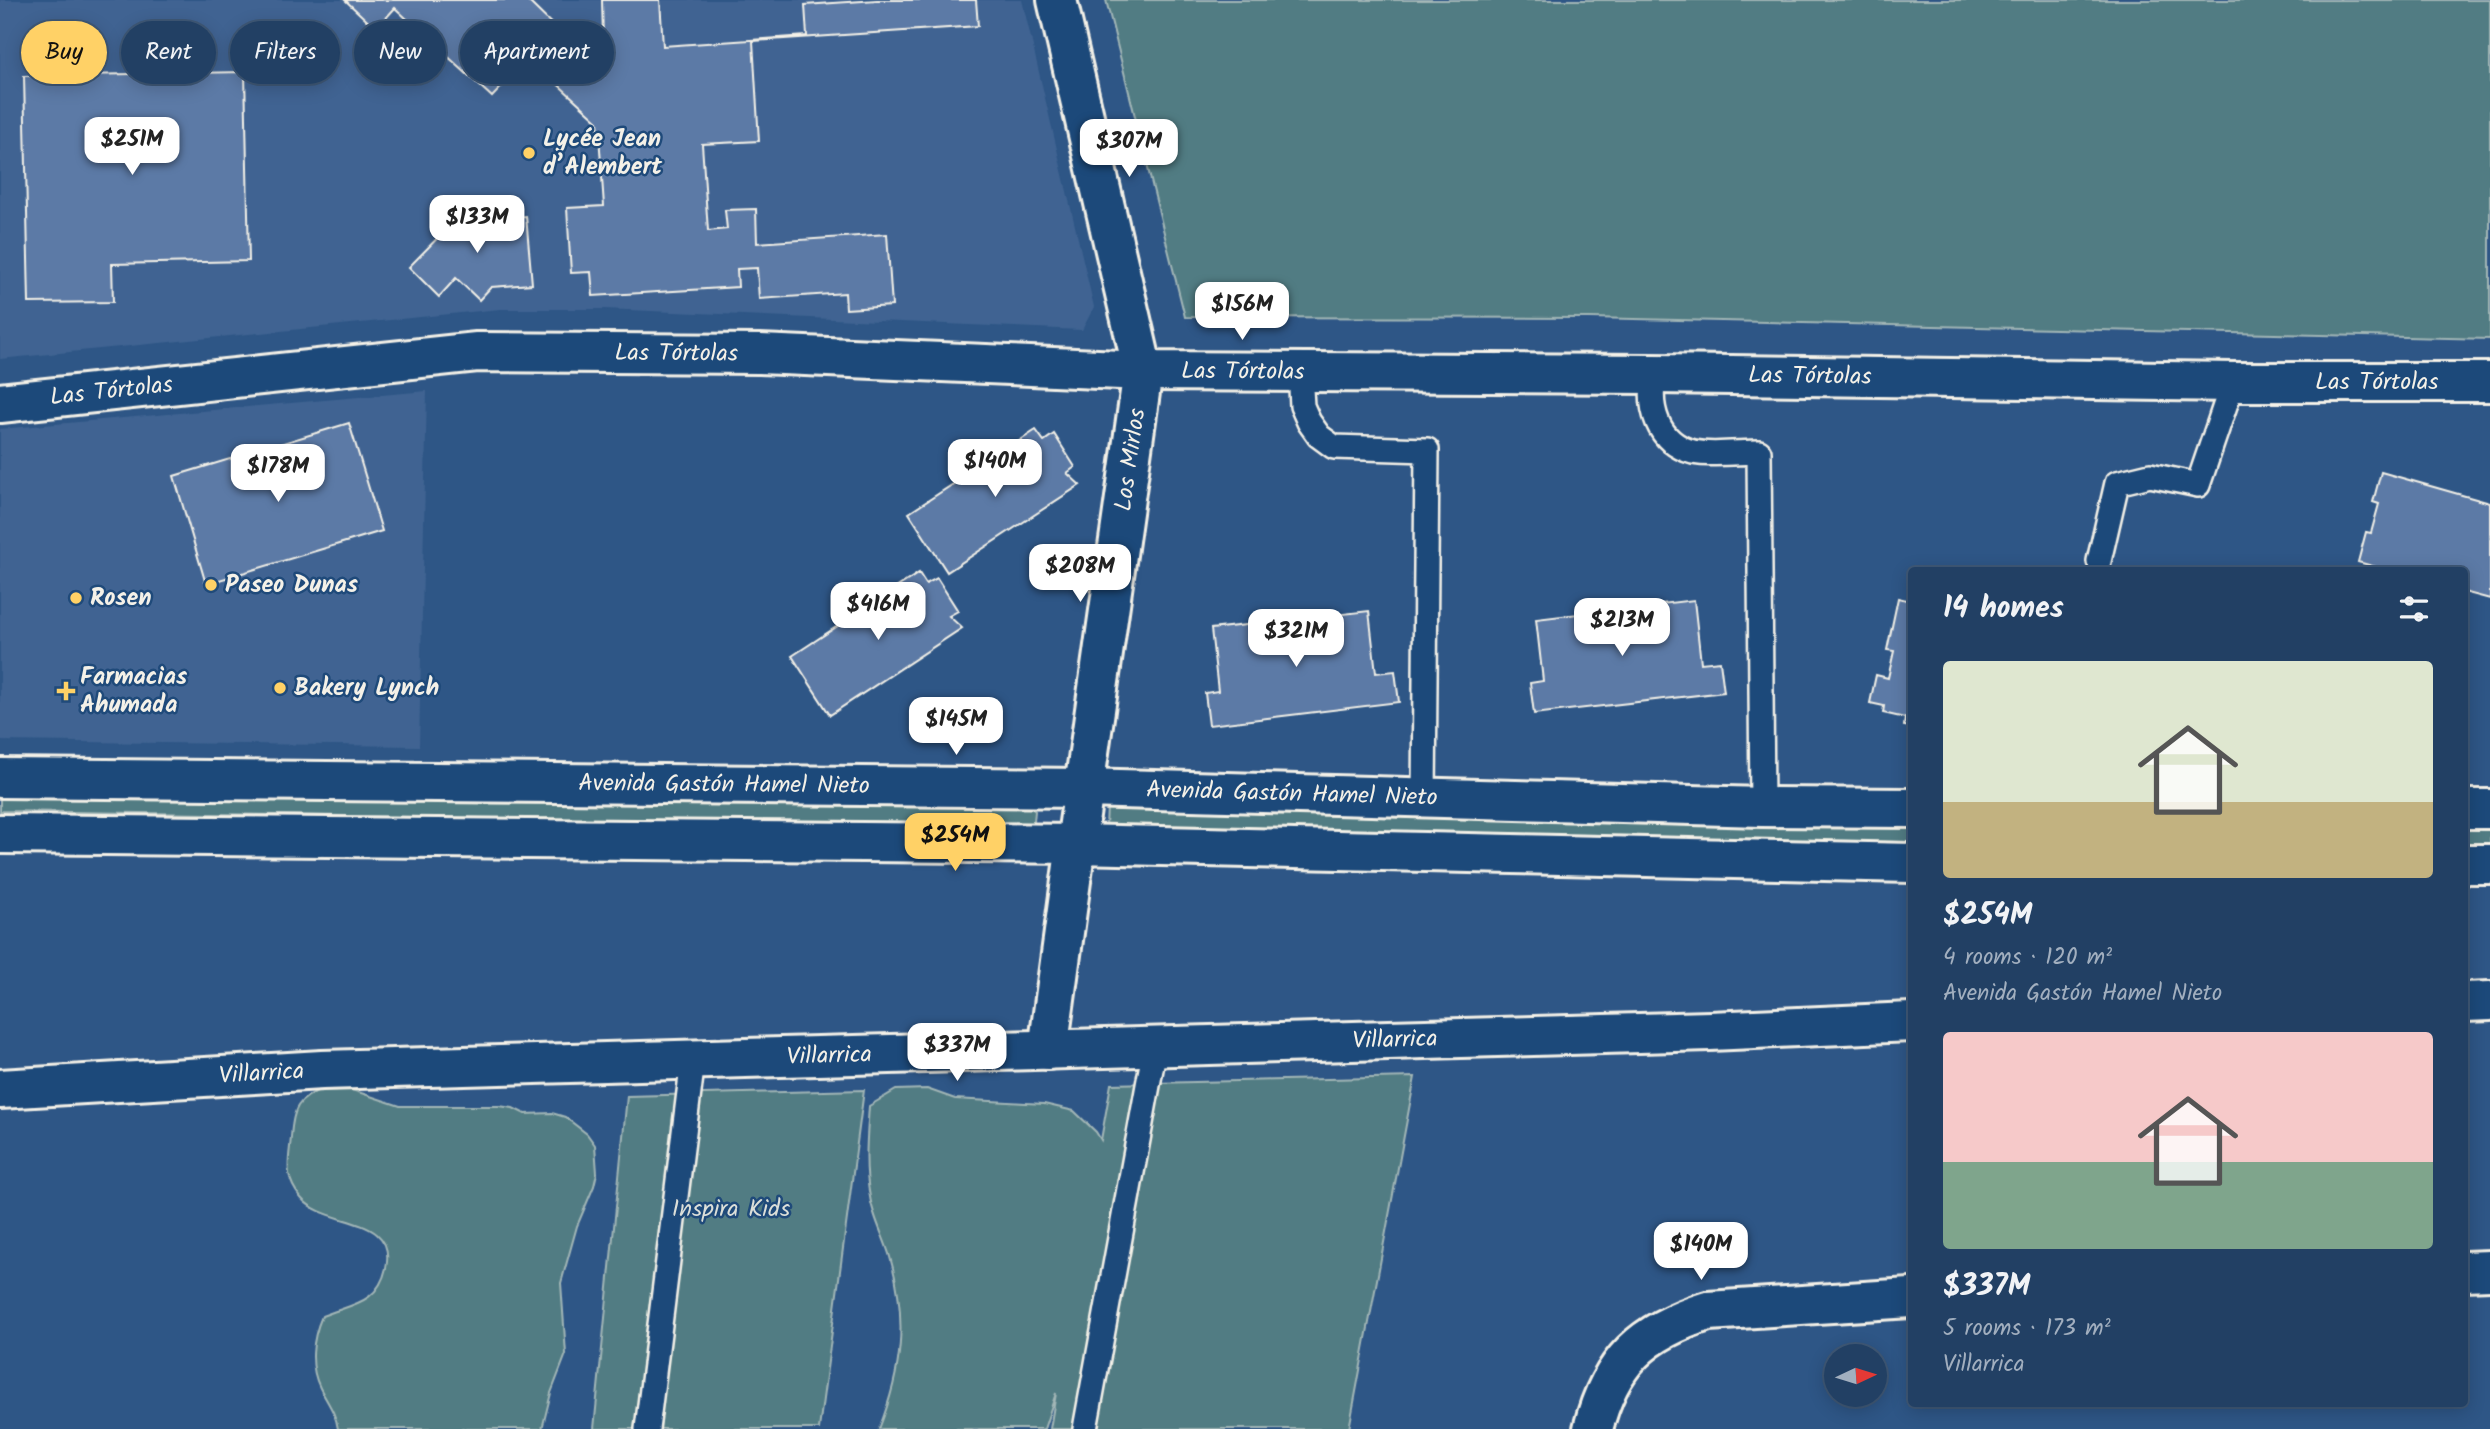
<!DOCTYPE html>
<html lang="en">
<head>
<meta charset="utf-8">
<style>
	body { margin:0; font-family:Kalam,sans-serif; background:#2e4b6d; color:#f1f3f6; height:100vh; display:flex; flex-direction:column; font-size:26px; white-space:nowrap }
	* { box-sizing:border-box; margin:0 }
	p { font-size:23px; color:#a2afbf }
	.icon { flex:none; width:38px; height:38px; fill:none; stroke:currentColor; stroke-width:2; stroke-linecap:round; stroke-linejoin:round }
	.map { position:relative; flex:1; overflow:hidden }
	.panel { position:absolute; left:1908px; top:567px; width:560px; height:840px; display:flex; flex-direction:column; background:#224064; border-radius:7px; box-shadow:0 4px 18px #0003,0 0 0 2px #3f5978 }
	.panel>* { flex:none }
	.top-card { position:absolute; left:21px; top:21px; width:665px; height:63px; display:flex; gap:14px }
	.needle { width:46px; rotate:86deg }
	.fabs { position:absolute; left:1824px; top:1344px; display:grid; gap:14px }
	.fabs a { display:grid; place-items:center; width:63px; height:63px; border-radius:50%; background:#224064; box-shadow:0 4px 18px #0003,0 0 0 2px #3f5978; font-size:35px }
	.price { position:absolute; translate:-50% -60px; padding:0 16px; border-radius:14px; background:#fff; color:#222; font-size:23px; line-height:46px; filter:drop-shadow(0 2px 4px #0008) }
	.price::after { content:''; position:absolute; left:50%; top:42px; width:21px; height:16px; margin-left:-10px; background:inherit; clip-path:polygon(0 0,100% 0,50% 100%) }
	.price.active { background:#ffd166; color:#111 }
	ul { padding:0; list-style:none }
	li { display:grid; align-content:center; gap:14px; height:371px; padding:0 35px }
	li span { display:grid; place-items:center; height:217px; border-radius:7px; color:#555 }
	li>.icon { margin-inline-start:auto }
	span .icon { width:126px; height:126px; fill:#fffc; stroke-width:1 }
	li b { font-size:30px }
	h2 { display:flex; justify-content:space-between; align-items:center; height:84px; padding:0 35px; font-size:30px }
	.pill { padding:0 24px; border-radius:32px; background:#224064; box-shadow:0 4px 18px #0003,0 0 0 2px #3f5978; font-size:24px; line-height:63px }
	.pill.active { background:#ffd166; color:#111 }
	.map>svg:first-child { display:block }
</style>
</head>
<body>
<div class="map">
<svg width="2490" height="1429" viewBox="0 0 2490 1429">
	<rect width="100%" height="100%" fill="#2e5686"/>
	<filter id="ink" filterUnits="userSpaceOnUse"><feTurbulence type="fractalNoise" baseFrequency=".0143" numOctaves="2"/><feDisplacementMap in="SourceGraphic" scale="14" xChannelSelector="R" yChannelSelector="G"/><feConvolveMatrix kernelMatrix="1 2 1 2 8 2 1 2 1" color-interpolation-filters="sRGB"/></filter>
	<g filter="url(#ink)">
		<path fill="#406492" d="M0,0H1022L1094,307L1082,330L605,309H500L0,359Z
			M427,391L419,746L0,741V429Z"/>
		<path fill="#517b83" stroke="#a2b6b6" stroke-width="2" d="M1106,0H2490V339L1590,318L1185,317Z
			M0,789L1028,805L1035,811L1034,821L1028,826L0,811Z
			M1107,807L1911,825V844L1106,827Z
			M2464,827H2490V845H2464Z
			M1415,1077L1349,1429H1050L1056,1393L1044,1429H879C902,1370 908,1319 890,1257C884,1237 873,1217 870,1197C864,1166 867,1137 869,1106L896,1090L927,1089L955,1099L1044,1104L1074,1111L1096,1132L1101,1140L1111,1084Z
			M324,1088L352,1090L400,1106H499L513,1108L525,1114L552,1113L565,1117L587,1134L595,1145L597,1173L594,1186L577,1226L561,1283L566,1354L551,1393L542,1429H338C336,1413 327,1402 320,1388C309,1366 312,1339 322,1316C352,1304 378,1304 386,1268C398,1214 326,1228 301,1198C283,1176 289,1162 291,1137C293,1108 297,1099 324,1088Z
			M864,1090L819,1429H594L627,1096Z"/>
		<path fill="#5b7aa6" stroke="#f4f1e8" stroke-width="2" d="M345,0H527L604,75L602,0H660L663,46L807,36L805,5L877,0H976L978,26L753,41L759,141L702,144L708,231L727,229L725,210L756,209L757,243L887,234L892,306L846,309L845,293L759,299L757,268L737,269L738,287L593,296L591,272L571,273L567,208L604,206L598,121L529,58L492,97L395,8L376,29Z
			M245,72L249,261L112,264L113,302L29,303L24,76Z
			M472,203L489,220L526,216L532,284L491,287L479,300L456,278L439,297L409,267Z
			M349,423L382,531L206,584L174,476Z
			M1036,430L1044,441L1054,434L1075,467L1067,473L1080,485L947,572L909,513Z
			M2381,472L2490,503V599L2464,592V570H2387L2358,562L2366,532L2371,533L2379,504L2373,502Z
			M919,573L926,584L937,578L958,611L949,616L962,628L830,715L792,656Z
			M1898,598L1911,601V727L1904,726L1905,718L1883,713L1884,706L1870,703L1876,675L1888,678L1894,651L1887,650Z
			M1694,600L1701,663L1720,661L1724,692L1534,714L1530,683L1543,681L1536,619Z
			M1369,611L1376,673L1395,671L1399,702L1209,725L1205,693L1218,691L1211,629Z"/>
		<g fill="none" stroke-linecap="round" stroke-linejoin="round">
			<g stroke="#f4f1e8" stroke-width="28">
				<path id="lane" d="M1304,372L1301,389L1302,406L1309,422L1319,436L1334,447L1427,450L1424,798
					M1655,374C1647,406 1657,443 1693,452C1711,456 1740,452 1759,452L1762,807
					M2099,561L2117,483L2150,475L2198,485L2233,382
					M647,1429L693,1060
					M1085,1429L1155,1047"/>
			</g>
			<g stroke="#f4f1e8" stroke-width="44">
				<g id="street">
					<path id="s1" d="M0,403L477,352L760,354L1143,371L1655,374L2233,382H2490"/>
					<path d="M2464,1002L2490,1001"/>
					<path d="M1048,1050L1076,844"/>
					<path id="s2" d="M0,1089L322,1070L1710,1031L1911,1022"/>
					<path d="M2464,1271L2490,1270"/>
					<path d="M1593,1429C1610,1361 1643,1331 1708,1311L1911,1298"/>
				</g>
			</g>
			<g stroke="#f4f1e8" stroke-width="44">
				<g id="secondary">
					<path d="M1057,0L1143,371L1076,844"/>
					<path id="s3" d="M0,778L1084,788L1762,807L1911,808"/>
					<path d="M2464,809H2490"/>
					<path d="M0,834L1076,844L1911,863"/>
					<path d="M2464,864H2490"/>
				</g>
			</g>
			<use href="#lane" stroke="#1f4a7a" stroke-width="23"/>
			<use href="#street" stroke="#1f4a7a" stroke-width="38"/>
			<use href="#secondary" stroke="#1f4a7a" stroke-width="38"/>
		</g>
	</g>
	<g fill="#ffd166" stroke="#1f4a7a" stroke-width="2.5">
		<circle cx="529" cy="153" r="7"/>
		<circle cx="211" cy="585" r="7"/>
		<circle cx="76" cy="598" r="7"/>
		<circle cx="280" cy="688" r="7"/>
		<path d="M62.5 680.5h7v7h7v7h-7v7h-7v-7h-7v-7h7z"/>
	</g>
	<g text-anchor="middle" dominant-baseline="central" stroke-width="5" stroke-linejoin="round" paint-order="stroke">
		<g font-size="24" font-weight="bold" fill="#f4f1e8" stroke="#1f4a7a" text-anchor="start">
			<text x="543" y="139">Lycée Jean<tspan x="543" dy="28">d’Alembert</tspan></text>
			<text x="225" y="585">Paseo Dunas</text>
			<text x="90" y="598">Rosen</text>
			<text x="80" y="677">Farmacias<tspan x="80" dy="28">Ahumada</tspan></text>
			<text x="294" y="688">Bakery Lynch</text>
		</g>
		<g font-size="24" fill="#f4f1e8" stroke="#1f4a7a">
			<text stroke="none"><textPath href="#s1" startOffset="679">Las Tórtolas</textPath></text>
			<text stroke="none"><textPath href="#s1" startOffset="1246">Las Tórtolas</textPath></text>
			<text stroke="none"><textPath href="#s1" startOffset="1813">Las Tórtolas</textPath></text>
			<text stroke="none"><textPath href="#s1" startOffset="2380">Las Tórtolas</textPath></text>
			<text stroke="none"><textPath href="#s1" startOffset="112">Las Tórtolas</textPath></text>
			<text transform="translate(1131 460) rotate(-82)">Los Mirlos</text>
			<text stroke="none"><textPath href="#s3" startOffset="724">Avenida Gastón Hamel Nieto</textPath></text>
			<text stroke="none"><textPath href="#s3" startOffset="1292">Avenida Gastón Hamel Nieto</textPath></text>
			<text stroke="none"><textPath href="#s2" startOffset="1396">Villarrica</textPath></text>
			<text stroke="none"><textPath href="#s2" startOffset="830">Villarrica</textPath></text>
			<text stroke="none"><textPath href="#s2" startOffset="262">Villarrica</textPath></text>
		</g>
		<g font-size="24" fill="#dcdfd9" stroke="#1f4a7a">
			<text x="731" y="1209">Inspira Kids</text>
		</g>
	</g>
</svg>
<div class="fabs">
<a><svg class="needle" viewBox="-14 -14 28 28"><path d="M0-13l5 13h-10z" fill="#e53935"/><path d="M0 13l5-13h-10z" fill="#a2afbf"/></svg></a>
</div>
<b class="price" style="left:132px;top:177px">$251M</b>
<b class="price" style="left:1129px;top:179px">$307M</b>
<b class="price" style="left:477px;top:255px">$133M</b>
<b class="price" style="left:1242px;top:342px">$156M</b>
<b class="price" style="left:995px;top:499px">$140M</b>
<b class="price" style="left:278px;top:504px">$178M</b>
<b class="price" style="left:1080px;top:604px">$208M</b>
<b class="price" style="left:878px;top:642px">$416M</b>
<b class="price" style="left:1622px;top:658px">$213M</b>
<b class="price" style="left:1296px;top:669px">$321M</b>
<b class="price" style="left:956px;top:757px">$145M</b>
<b class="price active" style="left:955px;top:873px">$254M</b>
<b class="price" style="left:957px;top:1083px">$337M</b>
<b class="price" style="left:1701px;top:1282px">$140M</b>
<div class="top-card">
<a class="pill active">Buy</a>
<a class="pill">Rent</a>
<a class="pill">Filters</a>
<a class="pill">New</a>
<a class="pill">Apartment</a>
</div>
<section class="panel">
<h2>14 homes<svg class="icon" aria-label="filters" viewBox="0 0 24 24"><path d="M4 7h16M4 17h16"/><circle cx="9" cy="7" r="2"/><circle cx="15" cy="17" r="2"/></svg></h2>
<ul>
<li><span style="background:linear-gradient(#dfe7d0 65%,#c2b280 0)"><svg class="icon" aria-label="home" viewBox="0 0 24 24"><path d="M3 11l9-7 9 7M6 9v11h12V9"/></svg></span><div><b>$254M</b><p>4 rooms · 120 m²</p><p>Avenida Gastón Hamel Nieto</p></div></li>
<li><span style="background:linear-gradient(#f6c9c9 60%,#7fa58c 0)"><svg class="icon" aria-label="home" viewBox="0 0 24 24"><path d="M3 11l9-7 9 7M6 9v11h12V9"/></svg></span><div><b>$337M</b><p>5 rooms · 173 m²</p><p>Villarrica</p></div></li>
</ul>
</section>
</div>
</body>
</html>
